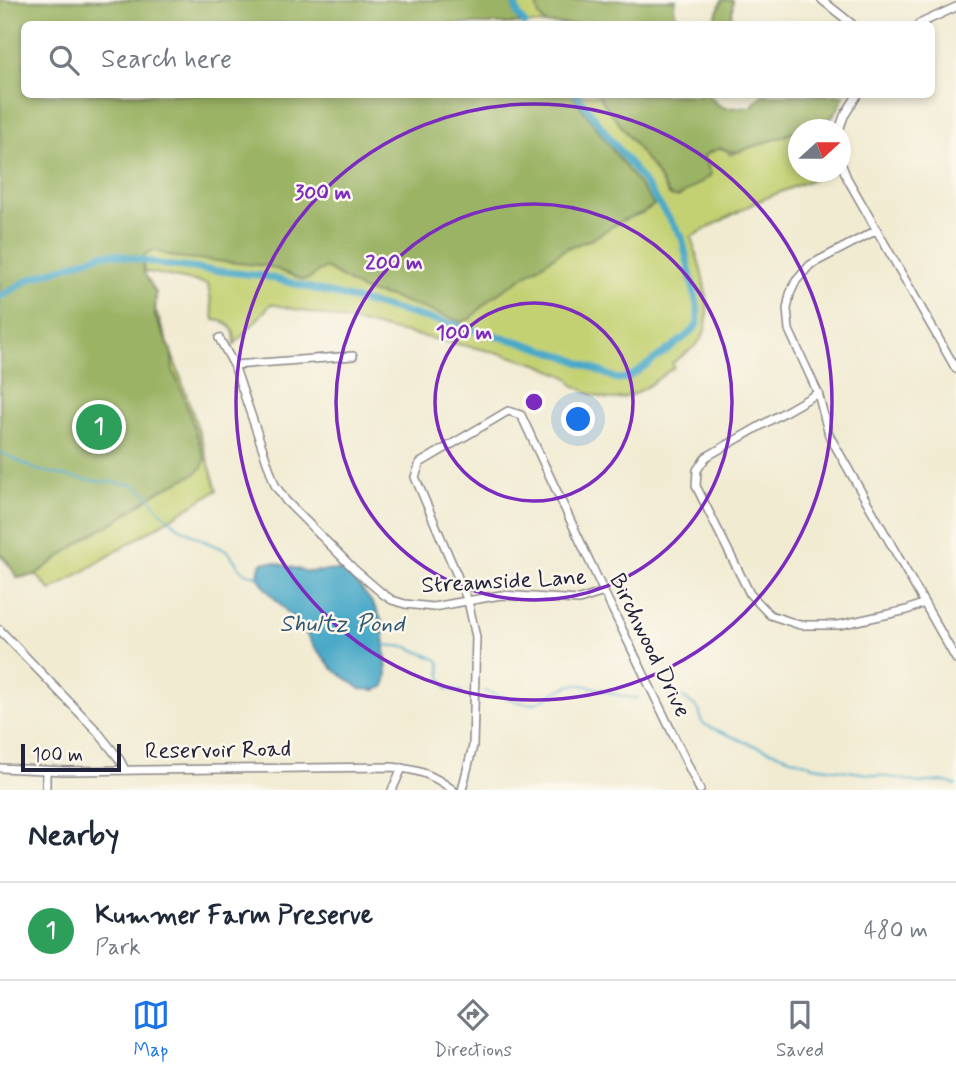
<!DOCTYPE html>
<html lang="en">
<head>
<meta charset="utf-8">
<style>
	:root { --surface:#fff; --page:#f2f2f3; --text:#1f2937; --muted:#747a83; --line:#e0e1e3; --accent:#1a73e8 }
	body { margin:0; font-family:Mynerve,sans-serif; background:var(--page); color:var(--text) }
	.compass { position:absolute; left:788px; top:119px; width:63px; height:63px; border-radius:50%; background:var(--surface); box-shadow:0 4px 10px #0003; rotate:69deg }
	.scale { position:absolute; left:21px; bottom:18px; width:100px; box-sizing:border-box; padding-left:7px; border:4px solid #22223b; border-top:0; font-size:19px; line-height:24px; white-space:nowrap; color:#22223b; -webkit-text-stroke:5px #fbf7ec; paint-order:stroke }
	.you { position:absolute; left:579px; top:420px; width:24px; height:24px; margin:-18px; border:5px solid #fff; border-radius:50%; background:#1a73e8; box-shadow:0 0 0 10px #1a73e833 }
	.badge { display:grid; place-items:center; width:46px; height:46px; border-radius:50%; background:var(--accent); color:#fff; font-size:23px; font-weight:700 }
	.pin { position:absolute; translate:-50% -50%; border:4px solid #fff; box-shadow:0 2px 7px #0006 }
	.list { margin:0; padding:0; list-style:none }
	h2 { display:flex; justify-content:space-between; align-items:center; height:91px; margin:0; padding:0 28px; font-size:30px }
	h2 small { font-size:23px; font-weight:400; color:var(--muted) }
	.list li { display:grid; grid-template-columns:46px 1fr auto; gap:21px; align-items:center; box-sizing:border-box; height:98px; padding:0 28px; border-top:2px solid var(--line) }
	.list b { display:block; font-size:26px; white-space:nowrap }
	.list p { margin:0; font-size:23px; white-space:nowrap; color:var(--muted) }
	.list em { font-size:23px; font-style:normal; color:var(--muted) }
	.icon { flex:none; width:38px; height:38px; fill:none; stroke:currentColor; stroke-width:2; stroke-linecap:round; stroke-linejoin:round }
	.map { position:relative; flex:none; width:956px; height:790px; overflow:hidden }
	.search { position:absolute; background:var(--surface); box-shadow:0 4px 10px #0003; left:21px; right:21px; top:21px; height:77px; display:flex; align-items:center; gap:18px; box-sizing:border-box; padding:0 24px; border-radius:10px; color:var(--muted); font-size:26px }
	.sheet { height:189px; background:var(--surface) }
	nav { display:flex; justify-content:space-around; align-items:center; box-sizing:border-box; height:98px; border-top:2px solid var(--line); background:var(--surface); font-size:19px; color:var(--muted) }
	nav a { display:grid; justify-items:center; gap:4px }
	nav .on { color:var(--accent) }
	.map>svg:first-child { display:block }
	.green { fill:#c4d173; stroke:#737a57; stroke-width:2 }
	.forest { fill:#9bb365; stroke:#5e6a50; stroke-width:2 }
	.water { fill:#48a9c8; stroke:#356682; stroke-width:2 }
	.lines { fill:none; stroke-linecap:round; stroke-linejoin:round }
	.stream { stroke:#48a9c8; stroke-width:2 }
	.canal { stroke:#48a9c8; stroke-width:7 }
	.minor-casing { stroke:#8a8686; stroke-width:10 }
	.minor { stroke:#fff; stroke-width:7 }
	.ring { fill:none; stroke:#7b2cbf; stroke-width:3.5 }
	.labels { text-anchor:middle; stroke-width:5; stroke-linejoin:round; paint-order:stroke }
	.street-label { font-size:23px; fill:#22223b; stroke:#fbf7ec }
	.water-label { font-size:24px; font-style:italic; fill:#315873; stroke:#fbf7ec }
	.centre { fill:#7b2cbf; stroke:#fbf7ec; stroke-width:3.5 }
	.ring-label { font-size:21px; text-anchor:middle; font-weight:bold; fill:#7b2cbf; stroke:#fbf7ec; stroke-width:5; stroke-linejoin:round; paint-order:stroke }
</style>
</head>
<body>
<div class="map">
<svg width="956" height="790" viewBox="0 0 956 790">
	<rect width="100%" height="100%" fill="#fbf7ec"/>
	<filter id="ink" filterUnits="userSpaceOnUse"><feTurbulence type="fractalNoise" baseFrequency=".0143" numOctaves="2"/><feDisplacementMap in="SourceGraphic" scale="14" xChannelSelector="R" yChannelSelector="G"/><feConvolveMatrix kernelMatrix="1 2 1 2 8 2 1 2 1" color-interpolation-filters="sRGB"/></filter>
	<filter id="wash" filterUnits="userSpaceOnUse"><feTurbulence type="fractalNoise" baseFrequency=".00686" numOctaves="4" result="noise"/><feDisplacementMap in="SourceGraphic" scale="28" xChannelSelector="R" yChannelSelector="G"/><feGaussianBlur stdDeviation="1.57" result="paint"/><feColorMatrix in="noise" values="0 0 0 0 0 0 0 0 0 0 0 0 0 0 0 0 0 1.4 0 .05"/><feComposite in="paint" operator="in"/></filter>
	<g filter="url(#wash)">
		<rect width="100%" height="100%" fill="#f1ebd2"/>
		<!-- green -->
		<path class="green" d="M 0,0 L 640,0 L 655,24 L 24,24 L 24,94 L 695,95 L 730,155 L 833,114 L 825,129 L 799,130 L 799,172 L 830,172 L 756,202 L 691,237 C 700,263 716,315 701,339 C 694,349 682,356 672,363 L 674,367 C 654,381 631,404 604,398 C 593,396 583,390 573,385 L 569,378 L 540,365 L 499,353 L 271,304 L 234,345 C 237,330 229,321 214,320 L 208,284 L 139,270 C 169,342 195,415 217,490 L 51,591 L 21,558 L 11,567 L 0,555 Z"/>
		<!-- forest -->
		<g class="forest">
			<path d="M 0,0 L 511,0 L 515,14 L 520,24 L 24,24 L 24,94 L 572,95 L 654,205 L 642,213 L 623,220 L 592,239 L 567,248 L 490,299 L 470,319 L 461,322 L 391,297 L 364,291 L 326,268 L 318,271 L 311,278 L 303,280 L 268,266 L 175,257 L 153,250 L 145,254 L 143,259 L 144,273 L 156,293 L 155,317 L 171,350 L 173,371 L 179,384 L 205,459 L 202,468 L 195,474 L 159,491 L 118,520 L 86,538 L 35,575 L 17,578 L 8,562 L 0,554 Z"/>
			<path d="M 535,0 L 676,0 C 671,7 677,17 680,24 L 546,24 L 539,16 Z"/>
			<path d="M 722,0 L 733,0 L 731,24 L 715,24 L 716,15 Z"/>
			<path d="M 598,95 L 709,95 L 717,104 L 725,108 L 751,107 L 762,95 L 844,95 L 838,109 L 822,129 L 798,130 L 782,137 L 737,152 L 729,151 L 720,148 L 708,153 L 704,156 L 705,161 L 711,173 L 709,177 L 678,197 L 673,197 L 669,195 L 656,173 Z"/>
		</g>
		<!-- water -->
		<path class="water" d="M 265,562 L 273,562 L 307,572 L 343,570 C 359,586 375,602 383,624 L 387,673 L 385,686 L 376,690 L 361,689 L 333,669 L 313,645 L 303,629 L 266,589 L 258,576 L 260,565 Z"/>
		<g class="lines">
			<!-- stream -->
			<g class="stream">
				<path d="M 0,452 L 37,470 L 81,479 L 135,485 L 148,495 L 160,511 L 177,526 L 204,541 L 228,551 L 239,567 L 245,573 L 260,577"/>
				<path d="M 383,645 L 408,647 L 438,660 L 440,664 L 441,677 L 447,689 L 462,692"/>
				<path d="M 662,690 C 673,692 695,701 700,713 C 701,717 701,721 703,724 L 745,742 L 814,766 L 902,779 L 918,783 L 942,781 L 956,785"/>
				<path d="M 485,691 C 499,694 525,708 538,702 C 550,697 559,687 573,685 C 595,683 615,699 638,698"/>
			</g>
			<!-- canal -->
			<g class="canal">
				<path d="M 514,0 L 518,15 L 525,24"/>
				<path d="M 0,297 L 30,279 L 103,254 L 114,254 L 165,265 L 264,276 L 524,343 L 567,357 L 617,379 L 627,378 L 634,374 L 684,338 L 695,328 L 698,323 L 698,310 L 682,237 L 643,181 L 576,94"/>
			</g>
		</g>
	</g>
	<g filter="url(#ink)">
		<g class="lines">
			<defs>
				<g id="minor">
					<path d="M 822,0 L 852,24"/>
					<path d="M 919,24 L 956,7"/>
					<path d="M 839,130 L 844,116 L 858,94"/>
					<path d="M 841,163 L 847,178 L 956,369"/>
					<path d="M 877,230 L 810,265 L 796,281 L 790,294 L 787,309 L 789,330 L 818,393 L 829,435 L 956,659"/>
					<path d="M 219,338 L 234,365 L 275,485 L 286,501 L 355,570 L 383,594 L 392,600 L 405,604 L 433,607 L 501,595 L 579,600 L 604,592"/>
					<path d="M 234,365 L 353,356"/>
					<path d="M 818,393 L 706,457 L 697,470 L 696,486 L 750,594 L 770,615 L 800,625 L 839,625 L 907,610 L 924,603"/>
					<path d="M 0,630 L 97,731 L 120,760 L 125,770"/>
					<path d="M 0,768 L 65,771 L 390,767 C 417,769 432,774 453,790"/>
					<path d="M 46,790 L 46,771"/>
					<path d="M 392,790 L 402,768"/>
					<path d="M 462,790 L 473,746 L 476,637 L 468,601 L 415,477 L 420,463 L 508,411 L 521,415 L 604,592 L 700,790"/>
				</g>
			</defs>
			<!-- minor casing -->
			<use href="#minor" class="minor-casing"/>
			<!-- minor -->
			<use href="#minor" class="minor"/>
		</g>
	</g>
	<!-- distance rings -->
	<g class="ring">
		<circle cx="534" cy="402" r="99"/>
		<circle cx="534" cy="402" r="198"/>
		<circle cx="534" cy="402" r="298"/>
	</g>
	<g class="labels">
		<!-- street labels -->
		<g class="street-label">
			<text transform="translate(504 580) rotate(-3)" y="8">Streamside Lane</text>
			<text transform="translate(651 645) rotate(64)" y="8">Birchwood Drive</text>
			<text transform="translate(218 749) rotate(-1)" y="8">Reservoir Road</text>
		</g>
		<!-- water labels -->
		<g class="water-label">
			<text x="342" y="631">Shultz Pond</text>
		</g>
	</g>
	<circle cx="534" cy="402" r="10" class="centre"/>
	<g class="ring-label">
		<text x="323" y="199">300 m</text>
		<text x="394" y="269">200 m</text>
		<text x="464" y="339">100 m</text>
	</g>
</svg>
<svg class="compass" viewBox="-18 -18 36 36"><path d="M0-13l5 13h-10z" fill="#e53935"/><path d="M0 13l5-13h-10z" fill="#747a83"/></svg>
<div class="scale">100 m</div>
<div class="you"></div>
<div class="pin badge" style="left:99px;top:427px;background:#2e9e5b">1</div>
<div class="search"><svg class="icon" aria-label="search" viewBox="0 0 24 24"><circle cx="10" cy="10" r="6"/><path d="M15 15l6 6"/></svg>Search here</div>
</div>
<section class="sheet">
<h2>Nearby<small></small></h2>
<ul class="list">
<li><span class="badge" style="background:#2e9e5b">1</span><div><b>Kummer Farm Preserve</b><p>Park</p></div><em>480 m</em></li>
</ul>
</section>
<nav>
<a class="on"><svg class="icon" aria-label="map" viewBox="0 0 24 24"><path d="M3 6l6-2 6 2 6-2v14l-6 2-6-2-6 2zM9 4v14M15 6v14"/></svg>Map</a>
<a><svg class="icon" aria-label="directions" viewBox="0 0 24 24"><path d="M12 3l9 9-9 9-9-9zM9 14v-3h6M13 9l2 2-2 2"/></svg>Directions</a>
<a><svg class="icon" aria-label="saved" viewBox="0 0 24 24"><path d="M7 4h10v16l-5-4-5 4z"/></svg>Saved</a>
</nav>
</body>
</html>
